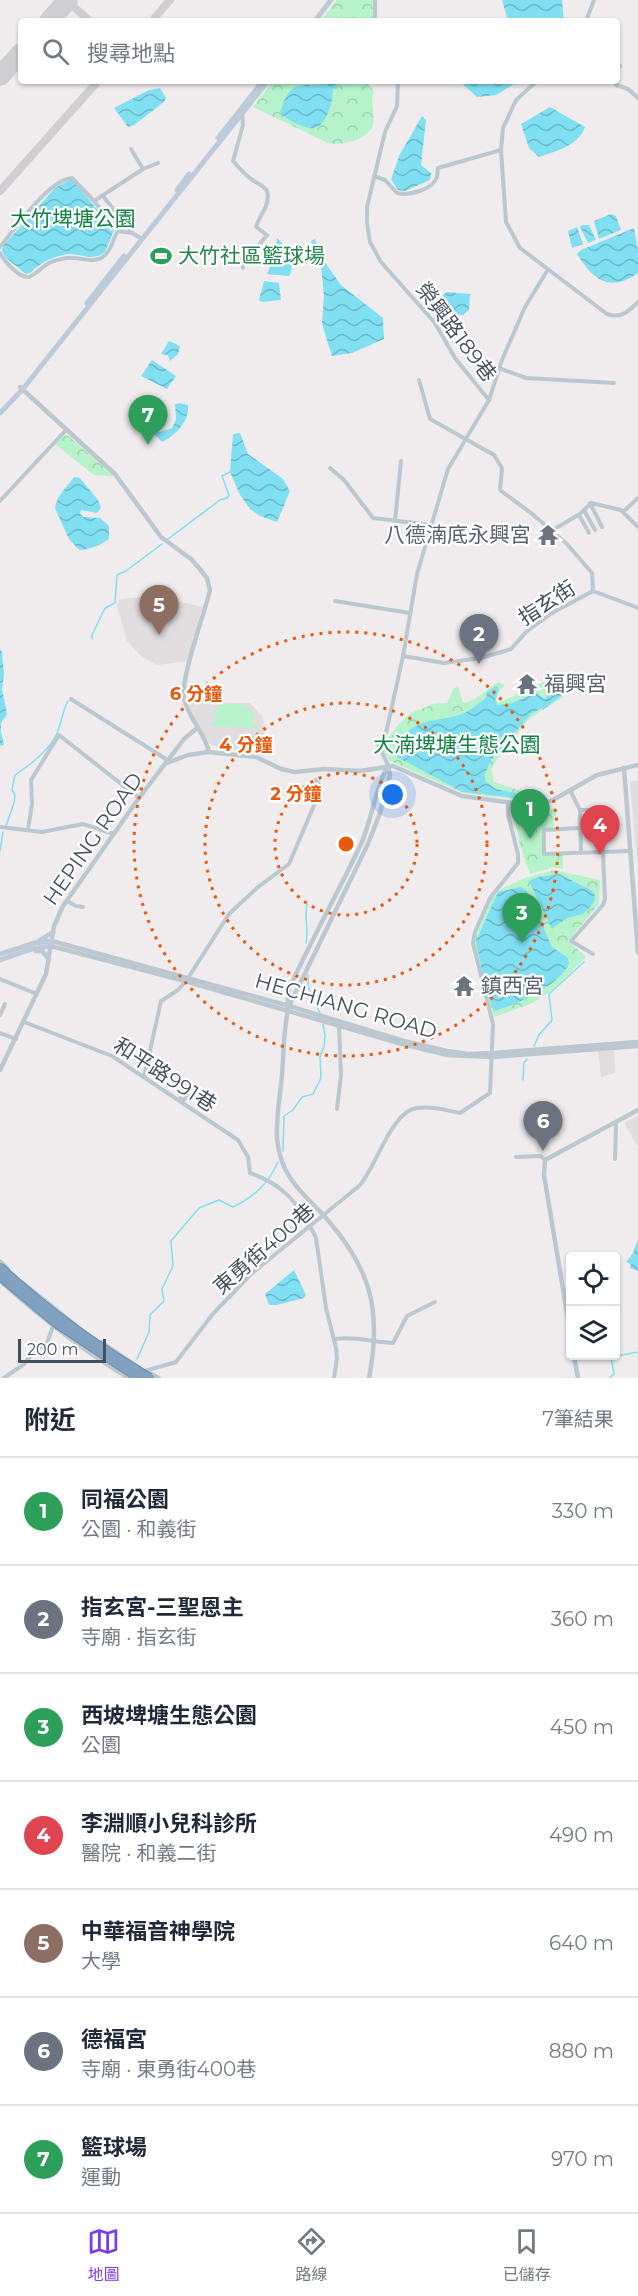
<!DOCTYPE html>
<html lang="zh-TW">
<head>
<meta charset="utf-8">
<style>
	:root { --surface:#fff; --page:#f6f6f7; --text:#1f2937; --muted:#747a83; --line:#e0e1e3; --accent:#7c3aed }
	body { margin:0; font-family:Montserrat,"Noto Sans TC",sans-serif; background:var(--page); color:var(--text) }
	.controls { position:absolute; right:18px; bottom:18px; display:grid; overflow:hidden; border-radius:6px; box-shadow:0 2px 4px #0004 }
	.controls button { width:54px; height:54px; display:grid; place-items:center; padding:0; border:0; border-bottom:2px solid var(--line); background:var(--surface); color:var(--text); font:30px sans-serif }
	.scale { position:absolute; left:18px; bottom:15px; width:88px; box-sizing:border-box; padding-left:6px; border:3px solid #44515b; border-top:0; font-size:16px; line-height:21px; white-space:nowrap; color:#44515b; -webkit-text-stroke:4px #fff; paint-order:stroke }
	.you { position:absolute; left:393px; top:795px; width:21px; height:21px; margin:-15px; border:4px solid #fff; border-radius:50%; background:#1a73e8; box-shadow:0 0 0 9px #1a73e833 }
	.badge { display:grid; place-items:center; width:39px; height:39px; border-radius:50%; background:var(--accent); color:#fff; font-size:20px; font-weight:700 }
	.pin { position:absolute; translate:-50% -50px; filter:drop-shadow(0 2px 3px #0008) }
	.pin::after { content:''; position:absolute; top:32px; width:21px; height:18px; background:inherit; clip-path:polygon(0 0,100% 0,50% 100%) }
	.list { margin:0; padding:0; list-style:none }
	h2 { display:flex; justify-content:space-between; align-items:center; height:78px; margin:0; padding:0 24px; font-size:26px }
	h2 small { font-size:20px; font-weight:400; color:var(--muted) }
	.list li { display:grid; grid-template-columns:39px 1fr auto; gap:18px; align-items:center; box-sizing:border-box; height:108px; padding:0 24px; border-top:2px solid var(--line) }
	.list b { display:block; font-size:22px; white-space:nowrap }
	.list p { margin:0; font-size:20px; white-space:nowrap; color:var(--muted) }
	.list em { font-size:20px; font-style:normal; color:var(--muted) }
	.icon { flex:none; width:33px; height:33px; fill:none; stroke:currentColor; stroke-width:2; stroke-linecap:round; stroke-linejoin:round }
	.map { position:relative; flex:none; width:638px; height:1378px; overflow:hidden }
	.search { position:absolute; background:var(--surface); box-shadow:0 2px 4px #0004; left:18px; right:18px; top:18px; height:66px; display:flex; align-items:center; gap:15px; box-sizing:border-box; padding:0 21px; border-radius:6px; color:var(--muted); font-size:22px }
	.sheet { height:834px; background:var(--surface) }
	nav { display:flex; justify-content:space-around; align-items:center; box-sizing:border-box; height:84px; border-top:2px solid var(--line); background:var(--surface); font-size:16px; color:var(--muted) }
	nav a { display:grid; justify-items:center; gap:3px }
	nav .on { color:var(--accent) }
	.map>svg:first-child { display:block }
	.education { fill:#e1dddf }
	.park { fill:url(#park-crowns) }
	.pitch { fill:#b6f2ca }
	.water { fill:url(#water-waves) }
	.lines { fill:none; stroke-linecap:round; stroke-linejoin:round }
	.stream { stroke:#80e0f2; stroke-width:1.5 }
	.taxiway { stroke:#cfcfd2; stroke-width:8 }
	.runway { stroke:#cfcfd2; stroke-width:20 }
	.minor { stroke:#bcc8d0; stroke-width:4 }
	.tertiary { stroke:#bcc8d0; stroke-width:4.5 }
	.secondary { stroke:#bdcbd8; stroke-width:5 }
	.motorway-bridge-casing { stroke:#6b8dac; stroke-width:10; stroke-linecap:butt }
	.motorway-bridge { stroke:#80a2c0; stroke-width:8 }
	.ring { fill:none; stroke:#e8590c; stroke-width:3; stroke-dasharray:3 6 }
	.labels { text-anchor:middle; stroke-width:4.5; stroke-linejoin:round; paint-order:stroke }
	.park-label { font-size:21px; fill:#108243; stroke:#fff }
	.leisure-label { font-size:21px; fill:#27864d; stroke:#fff; text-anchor:start }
	.street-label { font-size:21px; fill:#44515b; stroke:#fff }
	.worship-label { font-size:21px; fill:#5b616d; stroke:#fff; text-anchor:start }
	.centre { fill:#e8590c; stroke:#fff; stroke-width:3 }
	.ring-label { font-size:18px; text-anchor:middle; font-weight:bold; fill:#e8590c; stroke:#fff; stroke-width:4.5; stroke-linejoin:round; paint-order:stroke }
</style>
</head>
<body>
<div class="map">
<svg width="638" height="1378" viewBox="0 0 638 1378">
	<defs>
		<pattern id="park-crowns" width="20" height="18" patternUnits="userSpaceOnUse" patternTransform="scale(1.5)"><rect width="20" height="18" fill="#b6f2ca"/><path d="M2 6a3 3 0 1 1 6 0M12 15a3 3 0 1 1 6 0" fill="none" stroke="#9ed1b0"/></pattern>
		<pattern id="water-waves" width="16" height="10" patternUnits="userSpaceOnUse" patternTransform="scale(1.5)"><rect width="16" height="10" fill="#80e0f2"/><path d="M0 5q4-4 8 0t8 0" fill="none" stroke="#6ab8c7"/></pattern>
	</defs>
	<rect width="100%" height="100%" fill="#f0eced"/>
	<!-- education -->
	<g class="education">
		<path d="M 157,596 L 202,607 L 188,661 L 157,665 L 141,656 L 127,641 L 117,606 L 120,599 Z"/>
		<path d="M 193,703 L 250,703 L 263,717 L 266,753 L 264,757 L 248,751 L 220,749 L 210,744 L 199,728 L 189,706 Z"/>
		<path d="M 638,780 L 638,862 L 637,862 L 630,782 Z"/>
		<path d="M 614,1050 L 615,1073 L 601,1077 L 598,1051 Z"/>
		<path d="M 638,1115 L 638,1147 L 624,1123 Z"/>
	</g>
	<!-- park -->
	<g class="park">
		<path d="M 337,0 L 375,0 L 376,21 L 321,21 Z"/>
		<path d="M 273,81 L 365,81 L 374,91 C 369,105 376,112 373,124 C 370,140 341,146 328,143 L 253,107 Z"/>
		<path d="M 65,433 L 114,476 L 94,475 L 55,444 Z"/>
		<path d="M 551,679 L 558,682 L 563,697 L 529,719 L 506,746 L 491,769 L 494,782 L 537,796 L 538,802 L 463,793 L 390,761 L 382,748 L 383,744 C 392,734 399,722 410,714 C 417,709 426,709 431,704 L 447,703 L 454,688 L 458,687 L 463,703 C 478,701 486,689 498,682 L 505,685 L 500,690 L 496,699 L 498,703 Z"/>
		<path d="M 554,808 L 557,814 L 554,817 L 554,828 L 543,829 L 542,854 L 563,855 L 563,869 L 552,867 L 530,874 L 520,845 L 514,817 L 530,820 L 544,815 Z"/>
		<path d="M 554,870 L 600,880 L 599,904 L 568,941 L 586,957 C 569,973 551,995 530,1004 C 519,1008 506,1013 494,1017 L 474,945 L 475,937 L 491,900 L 499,890 L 525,878 Z"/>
	</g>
	<!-- pitch -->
	<path class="pitch" d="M 220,704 C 234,704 248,701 254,715 L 251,724 L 259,724 L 259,728 L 211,726 L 211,722 L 217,722 L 214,712 Z"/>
	<!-- water -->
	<g class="water">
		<path d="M 502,0 L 562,0 L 564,21 L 508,21 Z"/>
		<path d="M 319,81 L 327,85 L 333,81 L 340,81 L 340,84 L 337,84 L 337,89 L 333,89 C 333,99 328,124 315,128 C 306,130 287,120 280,113 C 283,104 287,88 299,86 C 306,84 312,86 319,84 Z"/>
		<path d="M 459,81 L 519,81 L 496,95 L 477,97 Z"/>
		<path d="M 160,88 L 166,98 L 164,102 L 134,125 L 128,127 L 114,108 L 149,90 Z"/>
		<path d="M 550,107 L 585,127 C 578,146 556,151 539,157 L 529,148 L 521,124 Z"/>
		<path d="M 422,116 L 426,120 L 421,165 L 431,173 L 430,180 L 405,191 L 398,190 L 391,179 L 400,154 Z"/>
		<path d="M 72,179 L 114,230 L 105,252 C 92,262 83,254 69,254 C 59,255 45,260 37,267 C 32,270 33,273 26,274 L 6,258 L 2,251 L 3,246 L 56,187 Z"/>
		<path d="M 611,214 L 616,216 L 621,230 L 599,239 L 594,221 Z"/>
		<path d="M 582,225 L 589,225 L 596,240 L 588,243 L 580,227 Z"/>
		<path d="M 577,227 L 583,244 L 572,248 L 568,231 Z"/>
		<path d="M 634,228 L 638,250 L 638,273 C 610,293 593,280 577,254 L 581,250 Z"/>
		<path d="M 277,238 C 287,247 297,262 289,276 L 267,274 L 274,257 Z"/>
		<path d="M 315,239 L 326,264 L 341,285 L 383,318 L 384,339 L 352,353 L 332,356 L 322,324 L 324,296 L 321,265 L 311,241 Z"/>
		<path d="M 264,281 L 279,283 L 281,300 L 262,302 L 259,300 Z"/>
		<path d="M 447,292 L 470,294 L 469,310 L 463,315 L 441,314 L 437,299 Z"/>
		<path d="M 169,341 L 180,346 L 178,354 L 170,361 L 168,355 L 161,354 Z"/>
		<path d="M 152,360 L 176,376 L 167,389 L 141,376 Z"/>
		<path d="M 179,403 L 188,405 C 190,421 175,436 162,442 L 154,434 L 156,431 L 161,432 L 172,428 L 176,419 L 175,404 Z"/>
		<path d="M 240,433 L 248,454 L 283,479 L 290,491 L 277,522 L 260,516 L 250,509 L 240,495 L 230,472 L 233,434 Z"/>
		<path d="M 74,477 L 80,478 L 98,500 L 101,508 L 97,513 L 81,510 L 80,513 L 83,517 L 100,518 L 109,526 L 109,539 C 101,545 89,550 79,550 L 69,539 L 55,508 C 57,495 67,487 74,477 Z"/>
		<path d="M 0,649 L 2,652 L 4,675 L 2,689 L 7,714 L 1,723 L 1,732 L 4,745 L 0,746 Z"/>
		<path d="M 557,684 L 561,696 L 549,705 L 532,713 L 491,760 L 485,774 L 485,781 L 496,789 L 531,796 L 534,794 L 537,796 L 536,800 L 463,792 L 397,757 L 397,750 L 406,746 L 404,737 C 415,718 444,721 462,714 C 470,711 479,703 486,698 L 487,692 L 496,686 L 499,689 L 495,700 L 497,705 L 512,703 L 536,693 L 545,699 Z"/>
		<path d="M 559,874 L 589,889 L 594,893 L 595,899 L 592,905 L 583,914 L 567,918 L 552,929 L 529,881 L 538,877 Z"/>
		<path d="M 521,887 L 526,890 L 552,947 L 568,958 L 569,964 C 557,987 518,1004 494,1011 L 485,987 L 476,941 L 498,892 Z"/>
		<path d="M 638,1239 L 638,1271 L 630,1268 L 631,1264 L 626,1262 L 633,1253 Z"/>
		<path d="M 294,1270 L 306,1295 L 304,1298 L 277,1305 L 269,1305 L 265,1294 Z"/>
	</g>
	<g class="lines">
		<!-- stream -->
		<g class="stream">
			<path d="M 168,539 L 220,500 L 227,498 L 229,495 L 222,476 L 230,472"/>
			<path d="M 92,639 L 92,635 L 105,608 L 115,603 L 117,575 L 126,571 L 162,544"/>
			<path d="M 6,826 L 14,803 L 15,795 L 12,790 L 15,775 C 30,765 50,750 57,733 C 62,722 62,712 68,701"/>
			<path d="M 0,851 L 3,832"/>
			<path d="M 306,943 C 309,930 304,917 307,904"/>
			<path d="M 308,975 L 308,987 L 320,1013"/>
			<path d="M 534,1046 L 539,1035 L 552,1020 L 549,994 L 584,962"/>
			<path d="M 523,1080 L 524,1063 L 527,1059"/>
			<path d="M 283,1151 L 284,1116 L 293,1110 L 302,1097 L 313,1094 L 321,1078 L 320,1056 L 324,1047 L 325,1035 L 323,1024"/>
			<path d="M 137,1359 L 149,1332 L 150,1315 L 164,1301 L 162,1289 L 173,1266 L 171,1241 L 199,1208 L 219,1200 L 233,1207 C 254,1197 268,1184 278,1162"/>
			<path d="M 609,1378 L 614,1374 L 611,1357 L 638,1352"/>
		</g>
		<!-- taxiway -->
		<g class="taxiway">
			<path d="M 67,1 L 90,21"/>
			<path d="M 152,21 L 170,0"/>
			<path d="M 0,191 L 98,81"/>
		</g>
		<!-- runway -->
		<g class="runway">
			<path d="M 49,21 L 68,0"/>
			<path d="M 0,76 L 21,53"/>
		</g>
		<!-- minor -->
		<g class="minor">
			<path d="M 375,0 L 375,21"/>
			<path d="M 586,21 L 594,0"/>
			<path d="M 617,67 L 620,66"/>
			<path d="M 398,81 L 397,106 L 385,132 L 367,207 L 367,223 L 370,242 L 381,262 L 435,323 L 455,358 L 488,399"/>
			<path d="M 537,81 L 516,100 L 503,128 L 501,150 L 506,222 L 520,248 L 607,314 C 621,319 628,312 638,302"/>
			<path d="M 616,85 L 628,89 L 638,98"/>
			<path d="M 242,114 L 243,125 L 233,161 C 239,168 246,176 254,181 C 266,188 271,189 266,206 C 263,213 258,220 256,227 L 267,235 L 253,252 L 247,251 L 242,260 L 243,268"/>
			<path d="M 131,149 L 143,169"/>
			<path d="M 374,176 L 385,180 L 397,193 C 408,196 433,190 437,177 C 438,174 437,171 438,168 L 501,150"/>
			<path d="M 102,195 L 132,232"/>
			<path d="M 94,201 L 143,169 L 158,163"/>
			<path d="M 0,247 C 15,229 48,180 72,178 L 94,201 L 118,231 L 132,233 L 139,237"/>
			<path d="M 0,253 C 4,261 18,277 28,277 C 33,277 44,265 51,262 C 57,260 67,257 73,258 C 82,258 92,263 101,258 C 111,253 112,240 118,231"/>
			<path d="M 499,368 L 526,378 L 614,383"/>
			<path d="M 419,380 L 430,419 L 494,455 L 502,468 L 500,490 L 531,513 L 567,544 L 592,573 L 593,591"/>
			<path d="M 330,468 L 344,480 L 373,518 L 431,525"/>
			<path d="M 0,501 L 66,430"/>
			<path d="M 590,503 L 602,527"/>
			<path d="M 584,510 L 595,530"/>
			<path d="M 623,512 L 638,498"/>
			<path d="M 579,515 L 589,533"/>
			<path d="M 395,521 L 401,461"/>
			<path d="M 551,531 L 580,514 L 591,503 L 621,510 L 638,527"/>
			<path d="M 335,601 L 410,613"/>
			<path d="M 403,656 L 444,663 L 481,658 L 511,649 L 526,632 L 552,613 L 593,591 L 638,608"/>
			<path d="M 71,699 L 169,761"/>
			<path d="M 388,765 L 378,744 L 383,740 L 386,733 L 403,656 L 417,574 L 448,469 L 489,400 L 502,360 L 525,307 L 547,271"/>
			<path d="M 570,790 L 580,810 L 581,852"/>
			<path d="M 580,810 L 601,810 L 605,899 L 603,905 L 571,941 L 593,954"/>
			<path d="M 0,827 L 42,832 L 83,824 L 114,834"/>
			<path d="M 580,828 L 544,830 L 544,854 L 631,851"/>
			<path d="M 28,830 L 32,804 L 31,780 L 59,735 L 139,798"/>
			<path d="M 67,901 L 76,906 L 83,907"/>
			<path d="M 0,979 L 37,994"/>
			<path d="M 0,1015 L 5,1004"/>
			<path d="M 24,1022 L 112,1056 L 238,1140 L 248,1157 L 250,1173 C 275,1182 291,1194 304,1217 C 308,1225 313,1230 316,1238 L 326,1308 L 336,1348 L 337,1358 L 334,1378"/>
			<path d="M 0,1033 L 16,1039"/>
			<path d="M 144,1077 L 161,1001 L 178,990 L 186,981 L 229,914 L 258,887 L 289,864 L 321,789 L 316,780"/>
			<path d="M 180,1098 L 183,1101 L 190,1092"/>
			<path d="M 337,1109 L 341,1075 L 339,1026"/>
			<path d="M 516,1157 L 541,1156 L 545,1160"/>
			<path d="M 615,1159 L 616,1123"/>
			<path d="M 0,1261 L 8,1269"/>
			<path d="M 0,1281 C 40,1317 82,1350 128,1378"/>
			<path d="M 22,1282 L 77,1326"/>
			<path d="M 335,1339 C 352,1336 374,1342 393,1343 L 407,1316 L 435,1302"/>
			<path d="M 101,1342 L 140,1368"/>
			<path d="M 146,1371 L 159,1378"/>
			<path d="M 141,1372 L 176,1362 L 212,1315 L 251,1274 L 359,1186 C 376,1168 391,1111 417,1108 C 431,1106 446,1110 460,1113 L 490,1093 L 493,1024 L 473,943 L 475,932 L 490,898 L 518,863 L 518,854 L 508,815 L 508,802"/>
			<path d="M 4,1378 L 24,1364 L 37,1348 L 46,1346 L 53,1326"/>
		</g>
		<!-- tertiary -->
		<g class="tertiary">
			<path d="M 20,387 L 115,474 L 161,537 L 191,559 L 199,568 L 207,578 L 210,590 C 205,612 180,680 184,698 C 188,718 205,733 209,752"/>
			<path d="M 167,763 L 188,755 L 209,752 L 256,757 L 281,769 L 295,772 L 324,769 L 360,771 L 393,766 L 462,796 L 536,806 L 553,800 L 597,775 L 638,765"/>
			<path d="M 624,768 L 638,952"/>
			<path d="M 52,941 L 289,1006 L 404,1041 L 447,1051 L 468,1054 L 493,1053 L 638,1042"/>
			<path d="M 51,946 L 181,980 L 402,1044 L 447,1055 L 493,1057 L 638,1046"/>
			<path d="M 287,1008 L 289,989 C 311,940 338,893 361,844 C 372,819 375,789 388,765"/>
			<path d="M 0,1070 L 46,974 L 54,926 L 63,906 L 139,798 L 184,739 L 197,728"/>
			<path d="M 570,1331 L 544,1175 L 545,1160 L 638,1110"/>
			<path d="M 574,1356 L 578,1378"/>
			<path d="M 369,1378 C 382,1311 371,1269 326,1218 C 312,1202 295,1189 285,1169 C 281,1160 278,1149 277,1138 C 276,1117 280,1096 282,1075 C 284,1052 283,1028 289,1006 L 368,844 L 380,813 L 390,775 L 388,765"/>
		</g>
		<!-- secondary -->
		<g class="secondary">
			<path d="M 315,21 L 331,0"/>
			<path d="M 218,138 L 263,81"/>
			<path d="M 177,190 L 189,174"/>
			<path d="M 87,303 L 124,256"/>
			<path d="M 0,413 L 22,390 L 268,81"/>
			<path d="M 39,941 L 53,932"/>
			<path d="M 36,951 L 42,951 L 49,959"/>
			<path d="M 0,954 L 35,943 L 52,941"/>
			<path d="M 0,960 L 32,949 L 51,946"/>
		</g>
		<defs>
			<g id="motorway-bridge">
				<path d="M 0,1267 C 45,1310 96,1346 150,1378"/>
				<path d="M 0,1276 L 56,1323 L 139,1378"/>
			</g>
		</defs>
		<!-- motorway-bridge casing -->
		<use href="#motorway-bridge" class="motorway-bridge-casing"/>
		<!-- motorway-bridge -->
		<use href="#motorway-bridge" class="motorway-bridge"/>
	</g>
	<!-- distance rings -->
	<g class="ring">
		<circle cx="346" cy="844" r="71"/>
		<circle cx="346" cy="844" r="141"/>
		<circle cx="346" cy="844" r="212"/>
	</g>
	<!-- icons -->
	<defs>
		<symbol id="stadium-bare" viewBox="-9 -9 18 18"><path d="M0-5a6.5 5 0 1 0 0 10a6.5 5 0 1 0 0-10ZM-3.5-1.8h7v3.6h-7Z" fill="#2e9e5b" stroke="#fff" stroke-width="2.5" paint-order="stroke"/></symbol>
		<symbol id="temple-bare" viewBox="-9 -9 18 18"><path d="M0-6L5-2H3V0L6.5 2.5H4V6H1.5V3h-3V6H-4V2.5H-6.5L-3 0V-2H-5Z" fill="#6b7280" stroke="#fff" stroke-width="2.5" paint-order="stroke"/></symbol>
	</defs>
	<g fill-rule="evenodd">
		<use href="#stadium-bare" x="146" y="241" width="30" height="30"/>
		<use href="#temple-bare" x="533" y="520" width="30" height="30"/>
		<use href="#temple-bare" x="512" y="669" width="30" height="30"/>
		<use href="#temple-bare" x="449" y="971" width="30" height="30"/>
	</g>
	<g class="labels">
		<!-- park labels -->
		<g class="park-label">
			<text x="73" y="226">大竹埤塘公園</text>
			<text x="457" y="752">大湳埤塘生態公園</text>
		</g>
		<!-- leisure labels -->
		<g class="leisure-label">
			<text x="178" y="263">大竹社區籃球場</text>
		</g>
		<!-- street labels -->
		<g class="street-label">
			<text transform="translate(456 332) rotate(53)" y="7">榮興路189巷</text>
			<text transform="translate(547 603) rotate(-33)" y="7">指玄街</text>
			<text transform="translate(93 839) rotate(-55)" y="7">HEPING ROAD</text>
			<text transform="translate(346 1006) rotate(16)" y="7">HECHIANG ROAD</text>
			<text transform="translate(165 1075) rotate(33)" y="7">和平路991巷</text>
			<text transform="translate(264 1249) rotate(-41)" y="7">東勇街400巷</text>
		</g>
		<!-- worship labels -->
		<g class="worship-label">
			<text x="531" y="542" text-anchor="end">八德湳底永興宮</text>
			<text x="544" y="691">福興宮</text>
			<text x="481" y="993">鎮西宮</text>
		</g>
	</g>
	<circle cx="346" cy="844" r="9" class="centre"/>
	<g class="ring-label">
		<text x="196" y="700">6 分鐘</text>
		<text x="246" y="751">4 分鐘</text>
		<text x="296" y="800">2 分鐘</text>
	</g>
</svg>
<div class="controls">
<button><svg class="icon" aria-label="locate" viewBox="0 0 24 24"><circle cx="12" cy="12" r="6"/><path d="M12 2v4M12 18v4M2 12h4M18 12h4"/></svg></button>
<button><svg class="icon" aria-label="layers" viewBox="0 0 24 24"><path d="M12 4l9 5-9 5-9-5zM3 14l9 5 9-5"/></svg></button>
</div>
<div class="scale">200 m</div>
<div class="you"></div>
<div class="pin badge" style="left:530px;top:839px;background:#2e9e5b">1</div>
<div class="pin badge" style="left:479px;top:664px;background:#6b7280">2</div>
<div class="pin badge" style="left:522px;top:943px;background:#2e9e5b">3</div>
<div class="pin badge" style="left:600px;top:855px;background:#e0444e">4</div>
<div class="pin badge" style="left:159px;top:635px;background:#8d6e63">5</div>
<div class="pin badge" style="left:543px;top:1151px;background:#6b7280">6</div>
<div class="pin badge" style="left:148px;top:445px;background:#2e9e5b">7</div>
<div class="search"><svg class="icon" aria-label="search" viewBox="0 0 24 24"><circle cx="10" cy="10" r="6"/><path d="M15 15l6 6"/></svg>搜尋地點</div>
</div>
<section class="sheet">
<h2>附近<small>7筆結果</small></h2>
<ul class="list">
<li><span class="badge" style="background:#2e9e5b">1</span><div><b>同福公園</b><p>公園 · 和義街</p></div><em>330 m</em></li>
<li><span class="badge" style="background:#6b7280">2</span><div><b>指玄宮-三聖恩主</b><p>寺廟 · 指玄街</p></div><em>360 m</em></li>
<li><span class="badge" style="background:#2e9e5b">3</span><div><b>西坡埤塘生態公園</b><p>公園</p></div><em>450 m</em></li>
<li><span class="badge" style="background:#e0444e">4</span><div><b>李淵順小兒科診所</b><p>醫院 · 和義二街</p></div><em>490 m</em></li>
<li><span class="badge" style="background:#8d6e63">5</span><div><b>中華福音神學院</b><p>大學</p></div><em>640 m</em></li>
<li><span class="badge" style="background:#6b7280">6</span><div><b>德福宮</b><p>寺廟 · 東勇街400巷</p></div><em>880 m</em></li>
<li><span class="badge" style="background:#2e9e5b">7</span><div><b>籃球場</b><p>運動</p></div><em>970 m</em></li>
</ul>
</section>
<nav>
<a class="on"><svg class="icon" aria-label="map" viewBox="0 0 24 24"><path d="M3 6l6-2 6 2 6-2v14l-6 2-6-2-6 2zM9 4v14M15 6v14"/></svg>地圖</a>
<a><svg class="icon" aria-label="directions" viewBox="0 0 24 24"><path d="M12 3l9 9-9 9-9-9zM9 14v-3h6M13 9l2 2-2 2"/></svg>路線</a>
<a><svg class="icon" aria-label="saved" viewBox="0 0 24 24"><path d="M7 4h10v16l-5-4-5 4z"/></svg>已儲存</a>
</nav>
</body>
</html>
